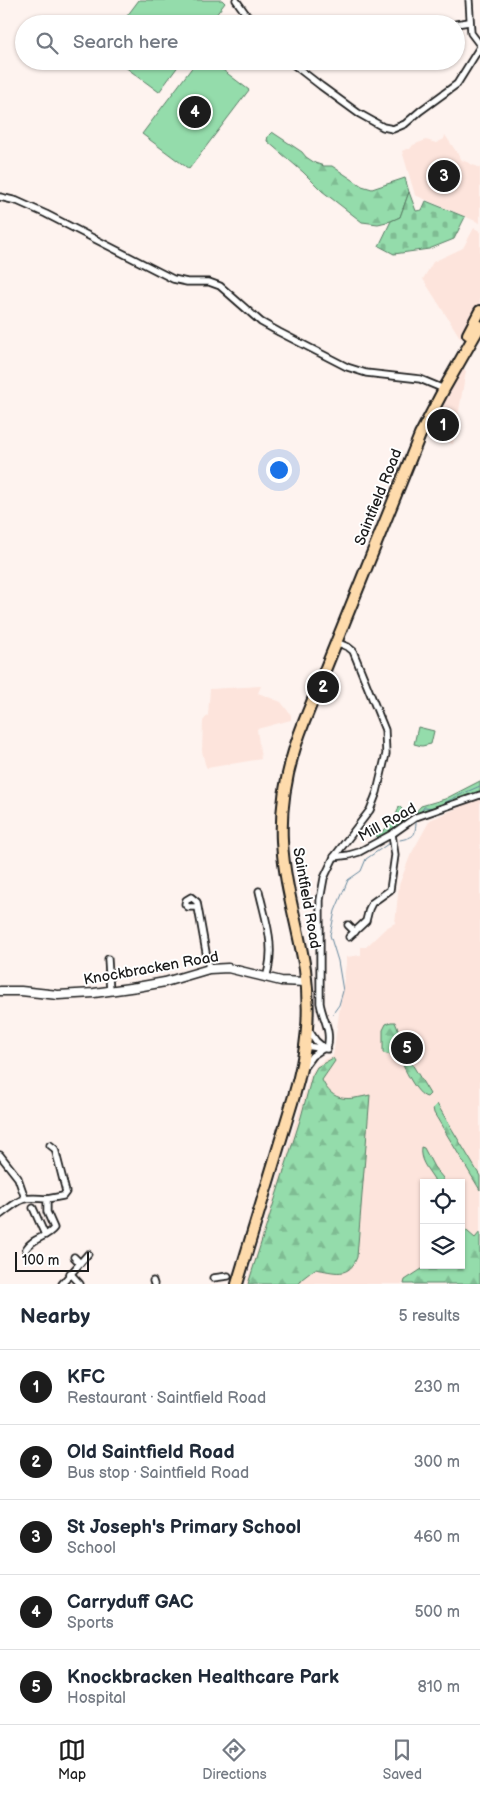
<!DOCTYPE html>
<html lang="en">
<head>
<meta charset="utf-8">
<style>
	:root { --surface:#fff; --page:#f6f6f7; --text:#1f2937; --muted:#747a83; --line:#e0e1e3; --accent:#1c1c1c }
	body { margin:0; font-family:"Balsamiq Sans",sans-serif; background:var(--page); color:var(--text) }
	.controls { position:absolute; right:15px; bottom:15px; display:grid; overflow:hidden; border-radius:0px; box-shadow:0 1px 4px #0004 }
	.controls button { width:45px; height:45px; display:grid; place-items:center; padding:0; border:0; border-bottom:1px solid var(--line); background:var(--surface); color:var(--text); font:25px sans-serif }
	.scale { position:absolute; left:15px; bottom:12px; width:74px; box-sizing:border-box; padding-left:5px; border:2px solid #1c1c1c; border-top:0; font-size:14px; line-height:18px; white-space:nowrap; color:#1c1c1c; -webkit-text-stroke:4px #fff; paint-order:stroke }
	.you { position:absolute; left:278px; top:469px; width:18px; height:18px; margin:-12px; border:4px solid #fff; border-radius:50%; background:#1a73e8; box-shadow:0 0 0 8px #1a73e833 }
	.badge { display:grid; place-items:center; width:32px; height:32px; border-radius:50%; background:var(--accent); color:#fff; font-size:16px; font-weight:700 }
	.pin { position:absolute; translate:-50% -50%; border:2px solid #fff; box-shadow:0 1px 5px #0006 }
	.list { margin:0; padding:0; list-style:none }
	h2 { display:flex; justify-content:space-between; align-items:center; height:65px; margin:0; padding:0 20px; font-size:21px }
	h2 small { font-size:16px; font-weight:400; color:var(--muted) }
	.list li { display:grid; grid-template-columns:32px 1fr auto; gap:15px; align-items:center; box-sizing:border-box; height:75px; padding:0 20px; border-top:1px solid var(--line) }
	.list b { display:block; font-size:19px; white-space:nowrap }
	.list p { margin:0; font-size:16px; white-space:nowrap; color:var(--muted) }
	.list em { font-size:16px; font-style:normal; color:var(--muted) }
	.icon { flex:none; width:28px; height:28px; fill:none; stroke:currentColor; stroke-width:2; stroke-linecap:round; stroke-linejoin:round }
	.map { position:relative; flex:none; width:480px; height:1284px; overflow:hidden }
	.search { position:absolute; background:var(--surface); box-shadow:0 1px 4px #0004; left:15px; right:15px; top:15px; height:55px; display:flex; align-items:center; gap:12px; box-sizing:border-box; padding:0 18px; border-radius:28px; color:var(--muted); font-size:19px }
	.sheet { height:440px; background:var(--surface) }
	nav { display:flex; justify-content:space-around; align-items:center; box-sizing:border-box; height:70px; border-top:1px solid var(--line); background:var(--surface); font-size:14px; color:var(--muted) }
	nav a { display:grid; justify-items:center; gap:2px }
	nav .on { color:var(--accent) }
	.map>svg:first-child { display:block }
	.built { fill:#fde4dc; fill-rule:evenodd }
	.grass { fill:#94dcab; stroke:#587c64 }
	.forest { fill:url(#forest-firs); stroke:#587c64 }
	.cemetery { fill:url(#cemetery-stones); stroke:#587c64 }
	.lines { fill:none; stroke-linecap:round; stroke-linejoin:round }
	.stream { stroke:#63869c; stroke-width:1 }
	.minor-casing { stroke:#1c1c1c; stroke-width:9 }
	.tertiary-casing { stroke:#1c1c1c; stroke-width:11 }
	.trunk-casing { stroke:#1c1c1c; stroke-width:14 }
	.minor { stroke:#fff; stroke-width:5.5 }
	.tertiary { stroke:#fff; stroke-width:8 }
	.trunk { stroke:#fedbac; stroke-width:10 }
	.labels { text-anchor:middle; stroke-width:4; stroke-linejoin:round; paint-order:stroke }
	.street-label { font-size:15px; fill:#1c1c1c; stroke:#fff }
</style>
</head>
<body>
<div class="map">
<svg width="480" height="1284" viewBox="0 0 480 1284">
	<defs>
		<pattern id="forest-firs" width="22" height="20" patternUnits="userSpaceOnUse" patternTransform="scale(1.25)"><rect width="22" height="20" fill="#94dcab"/><path d="M5 1l3.5 6h-7zM16 11l3.5 6h-7z" fill="#7fbc93"/></pattern>
		<pattern id="cemetery-stones" width="16" height="16" patternUnits="userSpaceOnUse" patternTransform="scale(1.25)"><rect width="16" height="16" fill="#94dcab"/><path d="M2 7V4a2 2 0 0 1 4 0v3zM10 15v-3a2 2 0 0 1 4 0v3z" fill="#7fbc93"/></pattern>
	</defs>
	<rect width="100%" height="100%" fill="#fef3ef"/>
	<filter id="ink" filterUnits="userSpaceOnUse"><feTurbulence type="fractalNoise" baseFrequency=".02" numOctaves="2"/><feDisplacementMap in="SourceGraphic" scale="10" xChannelSelector="R" yChannelSelector="G"/><feConvolveMatrix kernelMatrix="1 2 1 2 8 2 1 2 1" color-interpolation-filters="sRGB"/></filter>
	<g filter="url(#ink)">
		<!-- built -->
		<g class="built">
			<path d="M 445,135 L 462,160 L 480,168 L 480,223 L 415,195 L 402,151 L 406,149 L 410,149 L 413,145 L 426,140 L 436,143 L 444,139 Z"/>
			<path d="M 474,228 L 480,231 L 480,304 L 461,339 L 423,279 L 433,262 L 463,248 Z"/>
			<path d="M 462,367 L 466,371 L 453,444 L 428,436 Z"/>
			<path d="M 261,686 L 258,693 L 281,702 L 291,715 L 291,720 L 257,729 L 261,759 L 207,768 L 205,764 L 202,751 L 203,721 L 208,715 L 210,689 Z"/>
			<path d="M 480,798 L 480,1284 L 246,1284 L 310,1075 L 316,1066 L 325,1059 L 333,1056 L 347,957 L 361,955 L 361,947 L 366,947 L 386,928 L 395,923 L 399,885 L 410,856 L 430,820 ZM 424,1183 L 461,1183 L 461,1265 L 424,1265 Z"/>
		</g>
		<!-- grass -->
		<g class="grass">
			<path d="M 139,0 L 222,0 L 225,3 L 209,24 L 121,24 Z"/>
			<path d="M 117,61 L 182,61 L 159,92 Z"/>
			<path d="M 197,61 L 211,61 L 249,90 L 189,169 L 142,134 Z"/>
			<path d="M 418,727 L 434,731 L 431,744 L 422,746 L 414,744 Z"/>
			<path d="M 480,781 L 480,794 L 413,815 L 421,806 L 445,799 Z"/>
		</g>
		<!-- forest -->
		<g class="forest">
			<path d="M 272,132 L 302,152 L 306,157 L 315,163 L 324,166 L 332,166 L 362,186 L 372,189 L 405,178 L 409,192 L 400,217 L 391,221 L 378,224 L 362,222 L 322,191 L 303,172 L 267,141 L 268,136 Z"/>
			<path d="M 399,806 L 402,809 L 406,821 L 392,832 L 378,839 L 376,835 C 388,829 396,819 399,806 Z"/>
			<path d="M 391,1022 L 395,1022 L 412,1064 L 430,1094 L 427,1097 C 416,1095 404,1067 399,1057 L 383,1053 L 383,1030 L 386,1024 Z"/>
			<path d="M 333,1058 L 335,1061 L 322,1080 C 333,1103 348,1100 370,1095 L 357,1257 C 349,1279 335,1272 315,1269 L 302,1279 L 299,1284 L 248,1284 L 301,1117 L 312,1076 L 317,1067 Z"/>
			<path d="M 437,1104 L 480,1176 L 480,1190 L 434,1113 L 433,1108 Z"/>
			<path d="M 421,1147 L 424,1148 L 434,1167 L 443,1178 L 443,1183 L 434,1183 L 434,1179 C 427,1168 419,1160 421,1147 Z"/>
			<path d="M 461,1226 L 475,1238 L 480,1232 L 480,1284 L 404,1284 L 405,1280 L 428,1265 L 461,1265 Z"/>
		</g>
		<!-- cemetery -->
		<path class="cemetery" d="M 409,192 L 416,211 L 422,210 L 426,201 L 465,217 L 454,239 L 429,249 L 394,254 L 379,246 L 391,221 L 400,217 Z"/>
		<g class="lines">
			<!-- stream -->
			<g class="stream">
				<path d="M 438,806 L 462,794 L 480,786"/>
				<path d="M 420,813 L 424,807 L 435,808"/>
				<path d="M 400,840 C 420,836 413,833 417,819"/>
				<path d="M 331,1016 L 339,1005 L 343,991 L 338,961 L 330,935 L 335,911 L 348,880 L 361,871 L 366,859 L 388,844"/>
			</g>
			<defs>
				<g id="minor">
					<path d="M 236,0 L 253,24"/>
					<path d="M 469,0 L 471,33 L 480,45"/>
					<path d="M 456,24 L 469,22"/>
					<path d="M 289,61 L 321,86 L 358,113 L 383,127 L 393,129 L 405,124 L 420,111 L 457,84 L 480,47"/>
					<path d="M 0,197 L 17,201 L 46,214 L 173,279 L 187,282 L 209,282 L 220,286 L 261,322 L 279,332 L 347,367 L 366,373 L 420,379 L 444,389"/>
					<path d="M 334,857 L 349,855 L 359,852 L 392,834 L 416,817 L 480,795"/>
					<path d="M 259,891 C 266,922 276,946 266,978"/>
					<path d="M 197,907 L 188,907 L 185,904 L 186,900 L 191,897 L 197,902 L 209,969"/>
					<path d="M 348,925 L 355,932"/>
					<path d="M 349,937 L 366,921 L 369,909 L 372,903 L 390,890 L 395,855 L 392,834"/>
					<path d="M 108,959 L 110,991"/>
					<path d="M 308,1029 L 316,1041 L 324,1048"/>
					<path d="M 306,1046 L 327,1049 C 332,1030 323,1020 320,1003 L 320,900 L 324,878 L 334,857 L 370,810 L 377,792 L 386,754 L 385,730 L 353,651 L 348,647 L 336,642"/>
					<path d="M 304,1067 L 312,1056 L 324,1048"/>
					<path d="M 0,1155 L 18,1178 L 25,1198"/>
					<path d="M 47,1199 L 63,1196 L 66,1192 L 55,1149 L 50,1145"/>
					<path d="M 33,1208 L 45,1235"/>
					<path d="M 0,1215 C 20,1200 20,1196 47,1199 L 47,1212 L 54,1228 C 47,1238 33,1237 26,1249"/>
					<path d="M 74,1257 L 80,1263"/>
					<path d="M 70,1273 L 80,1284"/>
					<path d="M 213,1278 L 228,1276"/>
					<path d="M 153,1281 L 154,1284"/>
					<path d="M 62,1284 L 88,1254"/>
				</g>
				<path id="tertiary" d="M 0,991 L 21,991 L 58,995 L 94,993 L 137,987 L 165,982 L 209,969 L 228,968 L 281,981 L 306,982"/>
				<g id="trunk">
					<path d="M 468,334 L 480,311"/>
					<path d="M 237,1284 L 294,1096 C 307,1052 311,1014 305,969 C 298,926 284,884 282,841 C 280,800 289,760 304,722 L 420,435 L 444,389 L 480,326"/>
				</g>
			</defs>
			<!-- minor casing -->
			<use href="#minor" class="minor-casing"/>
			<!-- tertiary casing -->
			<use href="#tertiary" class="tertiary-casing"/>
			<!-- trunk casing -->
			<use href="#trunk" class="trunk-casing"/>
			<!-- minor -->
			<use href="#minor" class="minor"/>
			<!-- tertiary -->
			<use href="#tertiary" class="tertiary"/>
			<!-- trunk -->
			<use href="#trunk" class="trunk"/>
		</g>
	</g>
	<g class="labels">
		<!-- street labels -->
		<g class="street-label">
			<text transform="translate(378 497) rotate(-68)" y="5">Saintfield Road</text>
			<text transform="translate(387 822) rotate(-29)" y="5">Mill Road</text>
			<text transform="translate(307 898) rotate(80)" y="5">Saintfield Road</text>
			<text transform="translate(151 968) rotate(-10)" y="5">Knockbracken Road</text>
		</g>
	</g>
</svg>
<div class="controls">
<button><svg class="icon" aria-label="locate" viewBox="0 0 24 24"><circle cx="12" cy="12" r="6"/><path d="M12 2v4M12 18v4M2 12h4M18 12h4"/></svg></button>
<button><svg class="icon" aria-label="layers" viewBox="0 0 24 24"><path d="M12 4l9 5-9 5-9-5zM3 14l9 5 9-5"/></svg></button>
</div>
<div class="scale">100 m</div>
<div class="you"></div>
<div class="pin badge" style="left:443px;top:425px">1</div>
<div class="pin badge" style="left:323px;top:687px">2</div>
<div class="pin badge" style="left:444px;top:176px">3</div>
<div class="pin badge" style="left:195px;top:112px">4</div>
<div class="pin badge" style="left:407px;top:1048px">5</div>
<div class="search"><svg class="icon" aria-label="search" viewBox="0 0 24 24"><circle cx="10" cy="10" r="6"/><path d="M15 15l6 6"/></svg>Search here</div>
</div>
<section class="sheet">
<h2>Nearby<small>5 results</small></h2>
<ul class="list">
<li><span class="badge">1</span><div><b>KFC</b><p>Restaurant · Saintfield Road</p></div><em>230 m</em></li>
<li><span class="badge">2</span><div><b>Old Saintfield Road</b><p>Bus stop · Saintfield Road</p></div><em>300 m</em></li>
<li><span class="badge">3</span><div><b>St Joseph's Primary School</b><p>School</p></div><em>460 m</em></li>
<li><span class="badge">4</span><div><b>Carryduff GAC</b><p>Sports</p></div><em>500 m</em></li>
<li><span class="badge">5</span><div><b>Knockbracken Healthcare Park</b><p>Hospital</p></div><em>810 m</em></li>
</ul>
</section>
<nav>
<a class="on"><svg class="icon" aria-label="map" viewBox="0 0 24 24"><path d="M3 6l6-2 6 2 6-2v14l-6 2-6-2-6 2zM9 4v14M15 6v14"/></svg>Map</a>
<a><svg class="icon" aria-label="directions" viewBox="0 0 24 24"><path d="M12 3l9 9-9 9-9-9zM9 14v-3h6M13 9l2 2-2 2"/></svg>Directions</a>
<a><svg class="icon" aria-label="saved" viewBox="0 0 24 24"><path d="M7 4h10v16l-5-4-5 4z"/></svg>Saved</a>
</nav>
</body>
</html>
